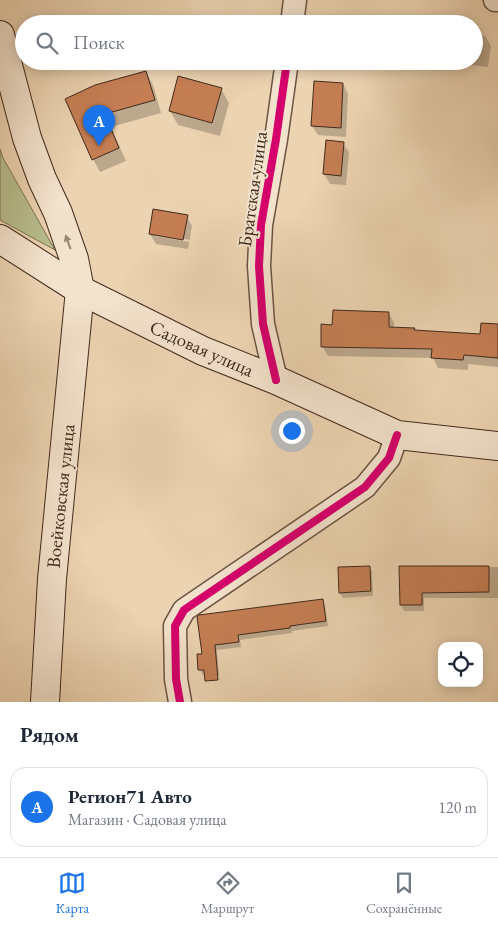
<!DOCTYPE html>
<html lang="ru">
<head>
<meta charset="utf-8">
<style>
	:root { --surface:#fff; --page:#f6f6f7; --text:#1f2937; --muted:#747a83; --line:#e0e1e3; --accent:#1a73e8 }
	body { margin:0; font-family:"EB Garamond",serif; background:var(--page); color:var(--text) }
	.controls { position:absolute; right:15px; bottom:15px; display:grid; overflow:hidden; border-radius:10px; box-shadow:0 2px 12px #0003 }
	.controls button { width:45px; height:45px; display:grid; place-items:center; padding:0; border:0; border-bottom:1px solid var(--line); background:var(--surface); color:var(--text); font:25px sans-serif }
	.you { position:absolute; left:291px; top:430px; width:18px; height:18px; margin:-12px; border:4px solid #fff; border-radius:50%; background:#1a73e8; box-shadow:0 0 0 8px #1a73e833 }
	.badge { display:grid; place-items:center; width:32px; height:32px; border-radius:50%; background:var(--accent); color:#fff; font-size:16px; font-weight:700 }
	.pin { position:absolute; translate:-50% -41px; filter:drop-shadow(0 1px 2px #0008) }
	.pin::after { content:''; position:absolute; top:26px; width:18px; height:15px; background:inherit; clip-path:polygon(0 0,100% 0,50% 100%) }
	.list { margin:0; padding:0; list-style:none }
	h2 { display:flex; justify-content:space-between; align-items:center; height:65px; margin:0; padding:0 20px; font-size:21px }
	h2 small { font-size:16px; font-weight:400; color:var(--muted) }
	.list li { display:grid; grid-template-columns:32px 1fr auto; gap:15px; align-items:center; box-sizing:border-box; height:80px; margin:0 10px 10px; padding:0 10px; border:1px solid var(--line); border-radius:15px }
	.list b { display:block; font-size:19px; white-space:nowrap }
	.list p { margin:0; font-size:16px; white-space:nowrap; color:var(--muted) }
	.list em { font-size:16px; font-style:normal; color:var(--muted) }
	.icon { flex:none; width:28px; height:28px; fill:none; stroke:currentColor; stroke-width:2; stroke-linecap:round; stroke-linejoin:round }
	.map { position:relative; flex:none; width:498px; height:702px; overflow:hidden }
	.search { position:absolute; background:var(--surface); box-shadow:0 2px 12px #0003; left:15px; right:15px; top:15px; height:55px; display:flex; align-items:center; gap:12px; box-sizing:border-box; padding:0 18px; border-radius:28px; color:var(--muted); font-size:19px }
	.sheet { height:155px; background:var(--surface) }
	nav { display:flex; justify-content:space-around; align-items:center; box-sizing:border-box; height:70px; border-top:1px solid var(--line); background:var(--surface); font-size:14px; color:var(--muted) }
	nav a { display:grid; justify-items:center; gap:2px }
	nav .on { color:var(--accent) }
	.map>svg:first-child { display:block }
	.green { fill:#b8bc8c; stroke:#7c7354 }
	.shadow { fill:#0003; fill-rule:evenodd }
	.building { fill:#c57e54; stroke:#412a1d }
	.lines { fill:none; stroke-linecap:round; stroke-linejoin:round }
	.minor-casing { stroke:#6c5442; stroke-width:25 }
	.secondary-casing { stroke:#412a1d; stroke-width:30 }
	.minor { stroke:#f3e2cc; stroke-width:22 }
	.secondary { stroke:#f3e2cc; stroke-width:28 }
	.cycleway-casing { stroke:#f3e2cc; stroke-width:11 }
	.cycleway { stroke:#d6006c; stroke-width:8 }
	.oneway { fill:#9a8674 }
	.labels { text-anchor:middle; stroke-width:4; stroke-linejoin:round; paint-order:stroke }
	.street-label { font-size:19px; fill:#412a1d; stroke:#f3e2cc }
</style>
</head>
<body>
<div class="map">
<svg width="498" height="702" viewBox="0 0 498 702">
	<rect width="100%" height="100%" fill="#ecd3b1"/>
	<filter id="stains"><feTurbulence type="fractalNoise" baseFrequency=".004" numOctaves="4"/><feColorMatrix values="0 0 0 0 .2 0 0 0 0 .09 0 0 0 0 .02 0 0 0 .5 -.17"/></filter>
	<radialGradient id="worn" r=".72"><stop offset=".6" stop-color="#630" stop-opacity="0"/><stop offset="1" stop-color="#630" stop-opacity=".3"/></radialGradient>
	<!-- green -->
	<path class="green" d="M 0,149 L 3,158 L 55,250 L 0,220 Z"/>
	<!-- shadow -->
	<g class="shadow">
		<path d="M 398,15 L 415,16 L 420,24 L 398,24 Z"/>
		<path d="M 474,35 L 485,36 L 491,46 L 488,67 L 453,63 L 452,61 L 474,61 Z"/>
		<path d="M 146,72 L 153,85 L 161,113 L 111,127 L 126,161 L 100,172 L 93,159 L 67,99 Z"/>
		<path d="M 343,84 L 348,94 L 346,137 L 318,135 L 312,126 Z"/>
		<path d="M 221,89 L 229,103 L 220,136 L 178,125 L 170,111 Z"/>
		<path d="M 343,143 L 349,152 L 346,185 L 330,184 L 324,174 Z"/>
		<path d="M 187,217 L 192,226 L 188,249 L 156,244 L 150,234 ZM 155,234 L 190,240 L 189,242 L 155,236 Z"/>
		<path d="M 389,314 L 394,323 L 394,329 L 414,329 L 415,332 L 481,335 L 498,325 L 498,367 L 468,364 L 468,370 L 438,368 L 433,358 L 328,356 L 322,346 L 334,326 Z"/>
		<path d="M 369,567 L 372,571 L 373,596 L 343,598 L 340,593 L 339,569 Z"/>
		<path d="M 400,567 L 498,567 L 498,598 L 424,598 L 424,611 L 404,611 L 401,605 Z"/>
		<path d="M 322,600 L 325,605 L 328,626 L 292,631 L 292,633 L 240,640 L 241,647 L 217,650 L 219,675 L 203,675 L 200,670 L 203,655 L 198,618 Z"/>
	</g>
	<!-- building -->
	<g class="building">
		<path d="M 146,71 L 155,100 L 105,114 L 119,148 L 92,160 L 65,99 L 95,85 Z"/>
		<path d="M 178,76 L 222,88 L 212,123 L 169,111 Z"/>
		<path d="M 314,81 L 343,83 L 341,128 L 311,126 Z"/>
		<path d="M 326,140 L 344,142 L 341,176 L 323,174 Z"/>
		<path d="M 153,209 L 188,215 L 183,240 L 149,234 Z"/>
		<path d="M 333,310 L 389,312 L 389,327 L 415,328 L 414,330 L 480,334 L 481,323 L 498,324 L 498,358 L 464,355 L 463,360 L 431,358 L 432,349 L 321,347 L 321,324 L 332,325 Z"/>
		<path d="M 370,566 L 371,591 L 339,593 L 338,567 Z"/>
		<path d="M 399,566 L 489,566 L 489,592 L 422,593 L 422,605 L 400,605 Z"/>
		<path d="M 323,599 L 326,621 L 290,626 L 290,628 L 238,635 L 239,642 L 215,645 L 218,680 L 205,681 L 204,670 L 198,670 L 197,654 L 202,654 L 197,617 L 199,615 Z"/>
	</g>
	<g class="lines">
		<defs>
			<g id="minor">
				<path d="M 495,0 L 498,0"/>
				<path d="M 292,24 L 295,0"/>
				<path d="M 276,380 L 263,324 L 259,266 L 261,225 L 276,139 L 287,61"/>
				<path d="M 180,702 L 176,679 L 175,626 L 184,610 L 365,487 L 389,458 L 397,435"/>
			</g>
			<g id="secondary">
				<path d="M 0,35 L 27,138 L 42,179 L 58,213 L 74,259 L 80,290 L 52,579 L 45,702"/>
				<path d="M 0,239 L 80,290 L 203,351 L 276,380 L 397,435 L 498,446"/>
			</g>
		</defs>
		<!-- minor casing -->
		<use href="#minor" class="minor-casing"/>
		<!-- secondary casing -->
		<use href="#secondary" class="secondary-casing"/>
		<!-- minor -->
		<use href="#minor" class="minor"/>
		<!-- secondary -->
		<use href="#secondary" class="secondary"/>
		<defs>
			<g id="cycleway">
				<path d="M 276,380 L 263,324 L 259,266 L 261,225 L 276,139 L 287,61"/>
				<path d="M 180,702 L 176,679 L 175,626 L 184,610 L 365,487 L 389,458 L 397,435"/>
			</g>
		</defs>
		<!-- cycleway casing -->
		<use href="#cycleway" class="cycleway-casing"/>
		<!-- cycleway -->
		<use href="#cycleway" class="cycleway"/>
	</g>
	<!-- one-way arrows -->
	<defs><path id="oneway-solid" d="M-6-.8H1V-3.2L6.5 0L1 3.2V.8H-6Z" transform="scale(1.25)"/></defs>
	<use class="oneway" href="#oneway-solid" transform="translate(68 242) rotate(-110)"/>
	<g class="labels">
		<!-- street labels -->
		<g class="street-label">
			<text transform="translate(252 189) rotate(-82)" y="7">Братская улица</text>
			<text transform="translate(202 348) rotate(24)" y="7">Садовая улица</text>
			<text transform="translate(60 496) rotate(-84)" y="7">Воейковская улица</text>
		</g>
	</g>
	<rect width="100%" height="100%" filter="url(#stains)"/>
	<rect width="100%" height="100%" fill="url(#worn)"/>
</svg>
<div class="controls">
<button><svg class="icon" aria-label="locate" viewBox="0 0 24 24"><circle cx="12" cy="12" r="6"/><path d="M12 2v4M12 18v4M2 12h4M18 12h4"/></svg></button>
</div>
<div class="you"></div>
<div class="pin badge" style="left:99px;top:146px">A</div>
<div class="search"><svg class="icon" aria-label="search" viewBox="0 0 24 24"><circle cx="10" cy="10" r="6"/><path d="M15 15l6 6"/></svg>Поиск</div>
</div>
<section class="sheet">
<h2>Рядом<small></small></h2>
<ul class="list">
<li><span class="badge">A</span><div><b>Регион71 Авто</b><p>Магазин · Садовая улица</p></div><em>120 m</em></li>
</ul>
</section>
<nav>
<a class="on"><svg class="icon" aria-label="map" viewBox="0 0 24 24"><path d="M3 6l6-2 6 2 6-2v14l-6 2-6-2-6 2zM9 4v14M15 6v14"/></svg>Карта</a>
<a><svg class="icon" aria-label="directions" viewBox="0 0 24 24"><path d="M12 3l9 9-9 9-9-9zM9 14v-3h6M13 9l2 2-2 2"/></svg>Маршрут</a>
<a><svg class="icon" aria-label="saved" viewBox="0 0 24 24"><path d="M7 4h10v16l-5-4-5 4z"/></svg>Сохранённые</a>
</nav>
</body>
</html>
